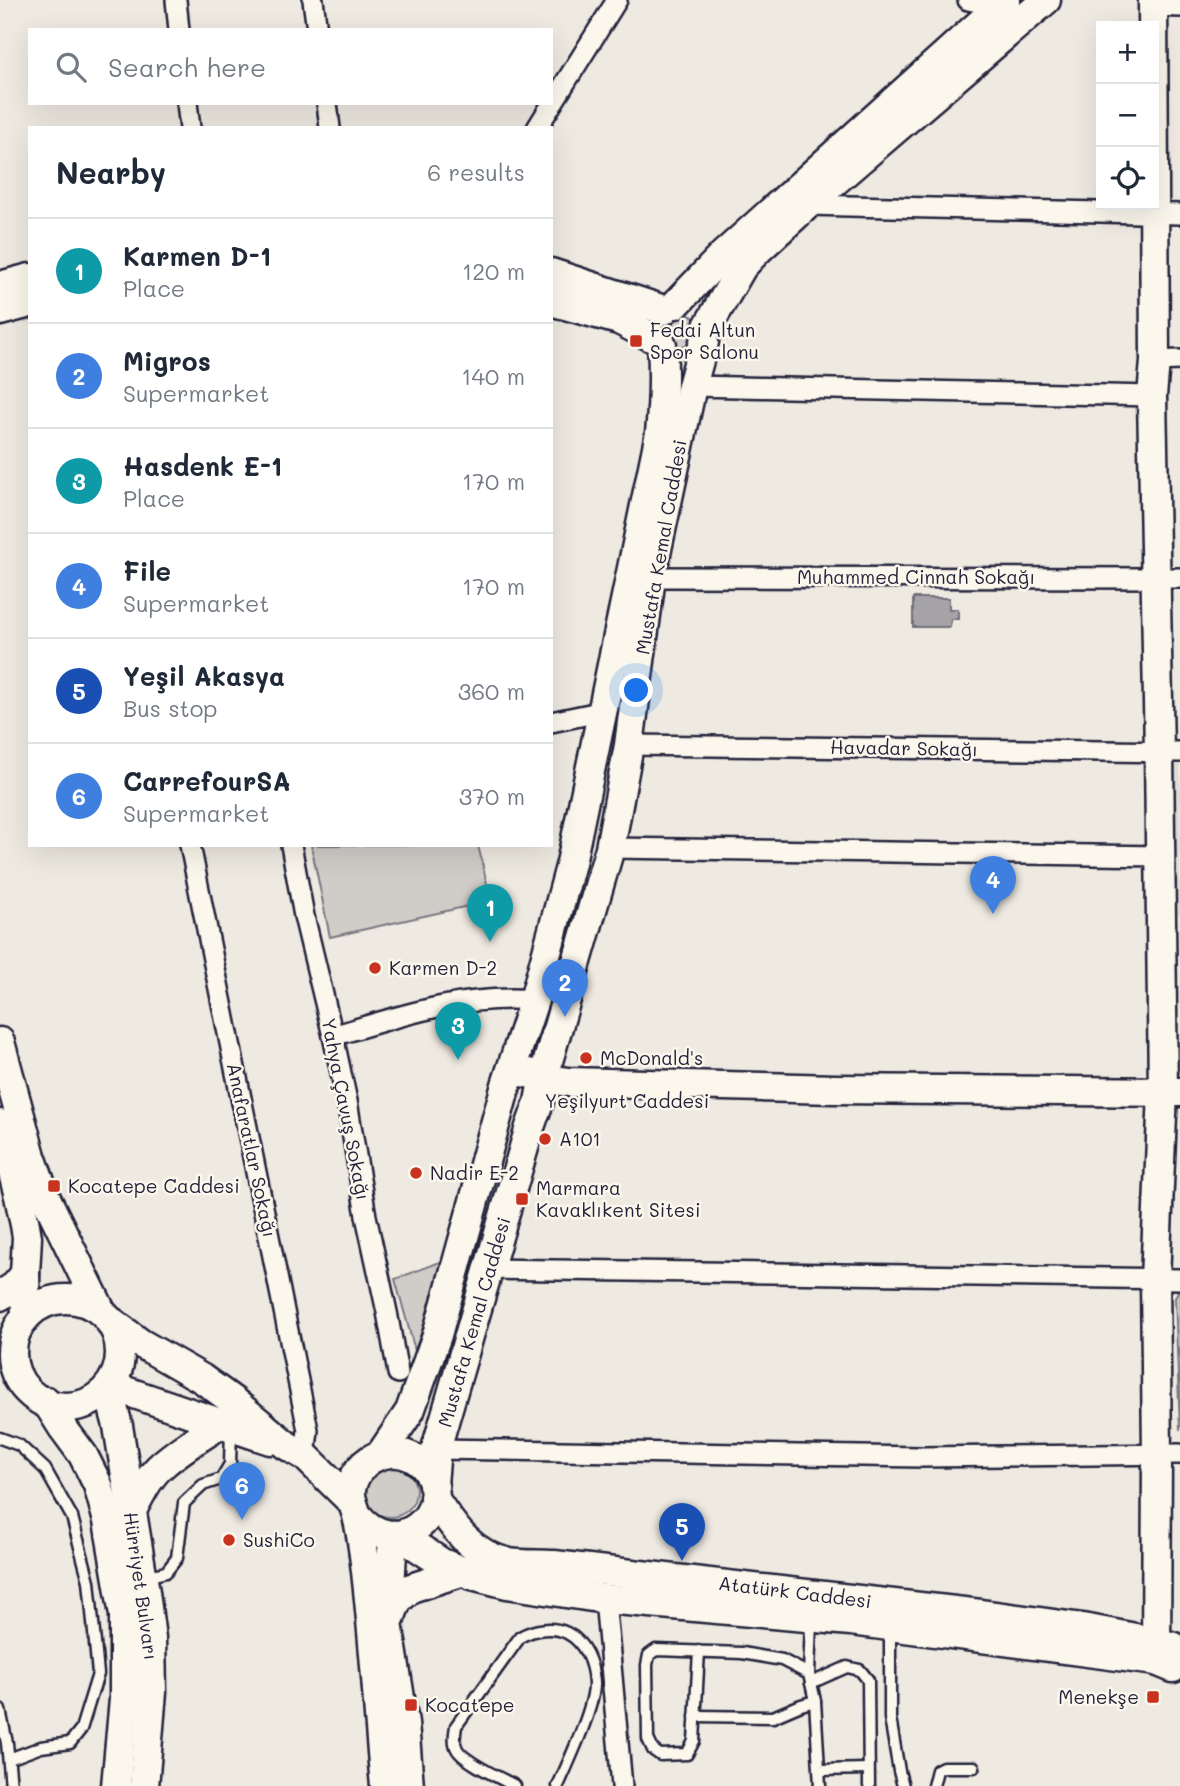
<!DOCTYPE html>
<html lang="en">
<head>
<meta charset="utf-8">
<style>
	:root { --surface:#fff; --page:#f2f2f3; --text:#1f2937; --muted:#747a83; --line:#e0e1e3; --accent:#ea580c }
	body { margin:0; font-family:Mali,sans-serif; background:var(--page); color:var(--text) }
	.controls { position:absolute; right:21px; top:21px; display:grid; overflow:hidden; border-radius:0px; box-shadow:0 7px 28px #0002 }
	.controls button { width:63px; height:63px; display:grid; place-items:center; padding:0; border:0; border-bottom:2px solid var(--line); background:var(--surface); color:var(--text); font:35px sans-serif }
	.you { position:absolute; left:637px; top:691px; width:24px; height:24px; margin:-18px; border:5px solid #fff; border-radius:50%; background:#1a73e8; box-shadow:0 0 0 10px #1a73e833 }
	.badge { display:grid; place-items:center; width:46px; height:46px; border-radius:50%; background:var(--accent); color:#fff; font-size:23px; font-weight:700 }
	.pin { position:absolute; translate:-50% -58px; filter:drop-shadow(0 2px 4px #0008) }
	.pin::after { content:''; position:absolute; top:37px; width:24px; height:21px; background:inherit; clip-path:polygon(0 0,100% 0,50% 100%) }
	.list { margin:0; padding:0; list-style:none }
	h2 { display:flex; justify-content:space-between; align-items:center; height:91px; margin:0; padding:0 28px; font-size:30px }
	h2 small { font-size:23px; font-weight:400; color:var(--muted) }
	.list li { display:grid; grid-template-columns:46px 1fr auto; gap:21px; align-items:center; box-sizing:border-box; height:105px; padding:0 28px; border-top:2px solid var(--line) }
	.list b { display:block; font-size:26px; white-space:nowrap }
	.list p { margin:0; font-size:23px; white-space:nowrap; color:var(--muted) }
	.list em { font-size:23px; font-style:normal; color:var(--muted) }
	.icon { flex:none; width:38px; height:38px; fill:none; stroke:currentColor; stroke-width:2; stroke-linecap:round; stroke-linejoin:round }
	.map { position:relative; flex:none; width:1180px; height:1786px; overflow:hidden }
	.search { position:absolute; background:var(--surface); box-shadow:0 7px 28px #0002; left:28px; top:28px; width:525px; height:77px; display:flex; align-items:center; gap:18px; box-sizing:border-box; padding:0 24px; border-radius:0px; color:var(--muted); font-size:26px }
	.panel { position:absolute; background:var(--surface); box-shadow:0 7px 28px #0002; left:28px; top:126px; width:525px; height:721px; border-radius:0px }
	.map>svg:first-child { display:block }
	.built { fill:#dfdbd5 }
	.green { fill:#d0cdc9; stroke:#797882; stroke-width:2 }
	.water { fill:#a6a3a7; stroke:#716f7c; stroke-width:2 }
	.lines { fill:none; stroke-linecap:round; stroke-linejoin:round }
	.lane-casing { stroke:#22223b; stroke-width:15 }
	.street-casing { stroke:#22223b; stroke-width:24 }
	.secondary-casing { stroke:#22223b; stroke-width:33 }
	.lane { stroke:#fbf7ec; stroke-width:10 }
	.street { stroke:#fbf7ec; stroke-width:19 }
	.secondary { stroke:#fbf7ec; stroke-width:28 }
	.poi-dot { fill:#c8321e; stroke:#fbf7ec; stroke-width:2.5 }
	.labels { text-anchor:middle; stroke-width:5; stroke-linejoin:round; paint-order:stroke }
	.poi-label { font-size:19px; fill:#22223b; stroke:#fbf7ec; text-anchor:start }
	.street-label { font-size:19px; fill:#22223b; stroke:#fbf7ec }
</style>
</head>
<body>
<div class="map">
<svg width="1180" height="1786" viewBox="0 0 1180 1786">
	<rect width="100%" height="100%" fill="#eeeae2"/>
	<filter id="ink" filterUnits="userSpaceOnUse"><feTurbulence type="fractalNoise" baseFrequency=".0143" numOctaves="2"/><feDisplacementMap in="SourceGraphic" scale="14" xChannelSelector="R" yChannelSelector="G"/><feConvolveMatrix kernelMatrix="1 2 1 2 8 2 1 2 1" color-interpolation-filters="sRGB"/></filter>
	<g filter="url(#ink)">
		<!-- built -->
		<path class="built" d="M 1173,765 L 1180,765 L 1180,914 L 1176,914 Z"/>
		<!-- green -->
		<g class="green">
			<path d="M 682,313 L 692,316 L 699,325 L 692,345 C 673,352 657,332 671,319 C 672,317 680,314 682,313 Z"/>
			<path d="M 311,845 L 478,845 L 491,901 L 330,937 Z"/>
			<path d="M 443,1261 L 416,1354 L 395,1279 Z"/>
			<path d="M 1180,1290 L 1180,1430 L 1175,1298 L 1178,1291 Z"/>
			<circle cx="390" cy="1491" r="26"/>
		</g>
		<!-- water -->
		<path class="water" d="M 913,598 L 949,598 L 949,609 L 958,609 L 958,619 L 951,619 L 950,627 L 913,627 Z"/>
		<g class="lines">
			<defs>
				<g id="lane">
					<path d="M 0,1438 L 19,1445 L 45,1469 L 72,1517 L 89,1581 L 98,1674 L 81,1729 L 70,1743 L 41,1747 L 9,1759"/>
					<path d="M 144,1577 L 166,1572 L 177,1558 L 184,1503 L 203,1485 L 221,1479 L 230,1464 L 231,1428"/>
					<path d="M 811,1621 L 809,1674 L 815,1701 L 820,1786"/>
					<path d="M 890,1630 L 890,1718 L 899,1771 L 903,1786"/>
					<path d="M 699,1651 L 694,1741 L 687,1754 L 660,1755 L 653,1750 L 648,1739 L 647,1665 L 649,1655 L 656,1650 L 742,1653 L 782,1660 L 809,1674"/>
					<path d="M 811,1683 L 847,1667 L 860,1670 L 868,1680 L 869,1786"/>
					<path d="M 0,1710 L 7,1743 L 11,1786"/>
					<path d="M 695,1716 L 773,1717 L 801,1705 L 815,1701"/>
					<path d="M 820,1770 L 868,1769"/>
					<path d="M 515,1786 C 502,1779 463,1761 457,1749 C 453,1742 455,1733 456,1726 L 520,1637 C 534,1629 552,1626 567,1633 C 585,1642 593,1664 594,1683 C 595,1706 568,1763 558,1786"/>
					<path d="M 933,1786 L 937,1770 L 943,1767 L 974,1767"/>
				</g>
				<g id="street">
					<path d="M 176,0 L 179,30"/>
					<path d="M 313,0 L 317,30"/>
					<path d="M 968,0 L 999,6"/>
					<path d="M 1154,6 L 1180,7"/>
					<path d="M 187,103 L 190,128"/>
					<path d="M 327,103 L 330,128"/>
					<path d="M 537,128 L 617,0"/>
					<path d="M 807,205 L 1180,214"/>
					<path d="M 1155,361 L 1180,360"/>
					<path d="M 692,386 L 1152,396"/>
					<path d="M 651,577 L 1180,578"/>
					<path d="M 551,722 L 604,711"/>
					<path d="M 629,745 L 1180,752"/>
					<path d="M 190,845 L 308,1430 L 305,1456"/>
					<path d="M 291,845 L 304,916 L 333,1036 L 347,1101 L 366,1216 L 387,1312 L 398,1373"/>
					<path d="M 610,848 L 1161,856"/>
					<path d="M 333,1036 C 399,1016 464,994 534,1000"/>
					<path d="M 490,1269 L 1180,1279"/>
					<path d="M 436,1449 L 922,1457 L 1180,1454"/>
					<path d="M 605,1599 L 622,1786"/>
				</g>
				<g id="secondary">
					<path d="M 1153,0 L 1155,361 L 1152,396 L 1159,752 L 1163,1092 L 1155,1279 L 1157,1454 L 1156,1661 L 1180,1652"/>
					<path d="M 551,273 L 664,310"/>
					<path d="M 0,286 L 30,278"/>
					<path d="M 551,301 L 619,320 L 659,341"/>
					<path d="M 676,304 L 723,255 L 1006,0"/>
					<path d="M 0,311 L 30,303"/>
					<path d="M 708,326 L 742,267 L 759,249 L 807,205 L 1046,0"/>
					<path d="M 0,1042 L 31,1156 L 45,1196 L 101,1311"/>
					<path d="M 526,1073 L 544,1075 L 555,1080 L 568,1082 L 835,1089 L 1180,1092"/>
					<path d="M 0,1124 L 19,1196 L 25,1225 L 27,1237 L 25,1274 L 26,1316"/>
					<path d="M 0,1296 L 15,1286 L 25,1274"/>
					<circle cx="66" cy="1353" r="54"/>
					<path d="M 112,1322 L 140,1343 L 201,1378 L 233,1401 L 286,1445 L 305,1456 L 352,1502"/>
					<path d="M 111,1386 L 270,1440"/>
					<path d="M 108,1388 L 118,1426 L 145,1592 L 151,1638 L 152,1692 L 144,1786"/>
					<path d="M 46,1401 L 63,1428 L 83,1455 L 98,1485 L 108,1521 L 124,1615 L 124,1699 L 116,1786"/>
					<path d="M 381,1454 L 410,1411 L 437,1335 L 506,1085 L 534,1000 L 571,863 L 660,433 C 663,404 664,375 662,345"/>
					<path d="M 433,1484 L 436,1449 L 530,1127 L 539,1102 L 544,1075 L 610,848 L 629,745 L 651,577 L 692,386 L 704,342"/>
					<path d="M 434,1498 C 453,1527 472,1556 510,1563 C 524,1565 540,1564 554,1565 L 981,1614 L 1083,1628 L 1156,1642 L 1174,1647"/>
					<path d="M 131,1512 C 140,1496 148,1477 162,1465 C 180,1449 202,1436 222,1423"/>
					<path d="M 357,1515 C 396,1564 456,1512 427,1470 C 419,1459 404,1451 390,1453 C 370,1455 354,1469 351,1490 C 350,1500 355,1507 357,1516 C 361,1531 363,1547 365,1563 C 374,1637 378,1712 385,1786"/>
					<path d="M 393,1535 L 388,1623 L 404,1723 L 409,1786"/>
					<path d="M 399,1535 L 442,1563 L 472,1575 L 507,1584 L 605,1599 L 851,1621 L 1156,1661 L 1173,1668"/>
					<path d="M 389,1621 L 397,1601 L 411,1588 L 464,1571"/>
				</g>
			</defs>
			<!-- lane casing -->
			<use href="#lane" class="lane-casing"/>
			<!-- street casing -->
			<use href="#street" class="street-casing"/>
			<!-- secondary casing -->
			<use href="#secondary" class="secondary-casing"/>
			<!-- lane -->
			<use href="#lane" class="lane"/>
			<!-- street -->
			<use href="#street" class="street"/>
			<!-- secondary -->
			<use href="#secondary" class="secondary"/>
		</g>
	</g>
	<!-- markers -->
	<g class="poi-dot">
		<rect x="629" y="334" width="14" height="14" rx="3.5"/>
		<circle cx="375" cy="968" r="7"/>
		<circle cx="586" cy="1058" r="7"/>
		<circle cx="545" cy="1139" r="7"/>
		<circle cx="416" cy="1173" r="7"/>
		<rect x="47" y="1179" width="14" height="14" rx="3.5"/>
		<rect x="515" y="1192" width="14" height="14" rx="3.5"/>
		<circle cx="229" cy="1540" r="7"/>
		<rect x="1146" y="1690" width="14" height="14" rx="3.5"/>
		<rect x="404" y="1698" width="14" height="14" rx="3.5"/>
	</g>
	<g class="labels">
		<!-- poi labels -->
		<g class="poi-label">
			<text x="650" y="337">Fedai Altun<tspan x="650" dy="22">Spor Salonu</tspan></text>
			<text x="389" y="975">Karmen D-2</text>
			<text x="600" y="1065">McDonald's</text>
			<text x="559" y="1146">A101</text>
			<text x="430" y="1180">Nadir E-2</text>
			<text x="68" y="1193">Kocatepe Caddesi</text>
			<text x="536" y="1195">Marmara<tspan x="536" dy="22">Kavaklıkent Sitesi</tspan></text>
			<text x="243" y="1547">SushiCo</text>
			<text x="1139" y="1704" text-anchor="end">Menekşe</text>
			<text x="425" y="1712">Kocatepe</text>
		</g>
		<!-- street labels -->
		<g class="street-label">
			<text transform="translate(661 547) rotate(-80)" y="7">Mustafa Kemal Caddesi</text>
			<text x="916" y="584">Muhammed Cinnah Sokağı</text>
			<text transform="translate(904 748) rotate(1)" y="7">Havadar Sokağı</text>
			<text x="627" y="1108">Yeşilyurt Caddesi</text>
			<text transform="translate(346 1109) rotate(79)" y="7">Yahya Çavuş Sokağı</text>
			<text transform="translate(252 1150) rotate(78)" y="7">Anafaratlar Sokağı</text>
			<text transform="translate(474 1322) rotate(-74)" y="7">Mustafa Kemal Caddesi</text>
			<text transform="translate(141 1586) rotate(82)" y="7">Hürriyet Bulvarı</text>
			<text transform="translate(795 1592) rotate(7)" y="7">Atatürk Caddesi</text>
		</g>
	</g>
</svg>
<div class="controls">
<button>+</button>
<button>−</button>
<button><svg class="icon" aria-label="locate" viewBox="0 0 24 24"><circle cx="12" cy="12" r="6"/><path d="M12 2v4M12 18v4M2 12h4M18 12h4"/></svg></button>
</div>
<div class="you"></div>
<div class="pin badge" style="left:490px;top:942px;background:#0f9aa8">1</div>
<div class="pin badge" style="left:565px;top:1017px;background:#3f7fe0">2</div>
<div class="pin badge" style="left:458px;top:1060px;background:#0f9aa8">3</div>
<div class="pin badge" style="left:993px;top:914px;background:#3f7fe0">4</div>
<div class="pin badge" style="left:682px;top:1561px;background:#1a4fb4">5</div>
<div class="pin badge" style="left:242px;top:1520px;background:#3f7fe0">6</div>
<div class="search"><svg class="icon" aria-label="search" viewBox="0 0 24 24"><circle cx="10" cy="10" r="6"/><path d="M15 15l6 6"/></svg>Search here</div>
<section class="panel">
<h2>Nearby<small>6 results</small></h2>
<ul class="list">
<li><span class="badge" style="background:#0f9aa8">1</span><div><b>Karmen D-1</b><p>Place</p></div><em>120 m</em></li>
<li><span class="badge" style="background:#3f7fe0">2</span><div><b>Migros</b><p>Supermarket</p></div><em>140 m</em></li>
<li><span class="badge" style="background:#0f9aa8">3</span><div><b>Hasdenk E-1</b><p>Place</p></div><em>170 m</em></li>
<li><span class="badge" style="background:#3f7fe0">4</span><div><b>File</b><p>Supermarket</p></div><em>170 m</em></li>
<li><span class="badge" style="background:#1a4fb4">5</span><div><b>Yeşil Akasya</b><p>Bus stop</p></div><em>360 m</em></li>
<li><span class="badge" style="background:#3f7fe0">6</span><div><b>CarrefourSA</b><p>Supermarket</p></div><em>370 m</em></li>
</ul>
</section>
</div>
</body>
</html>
